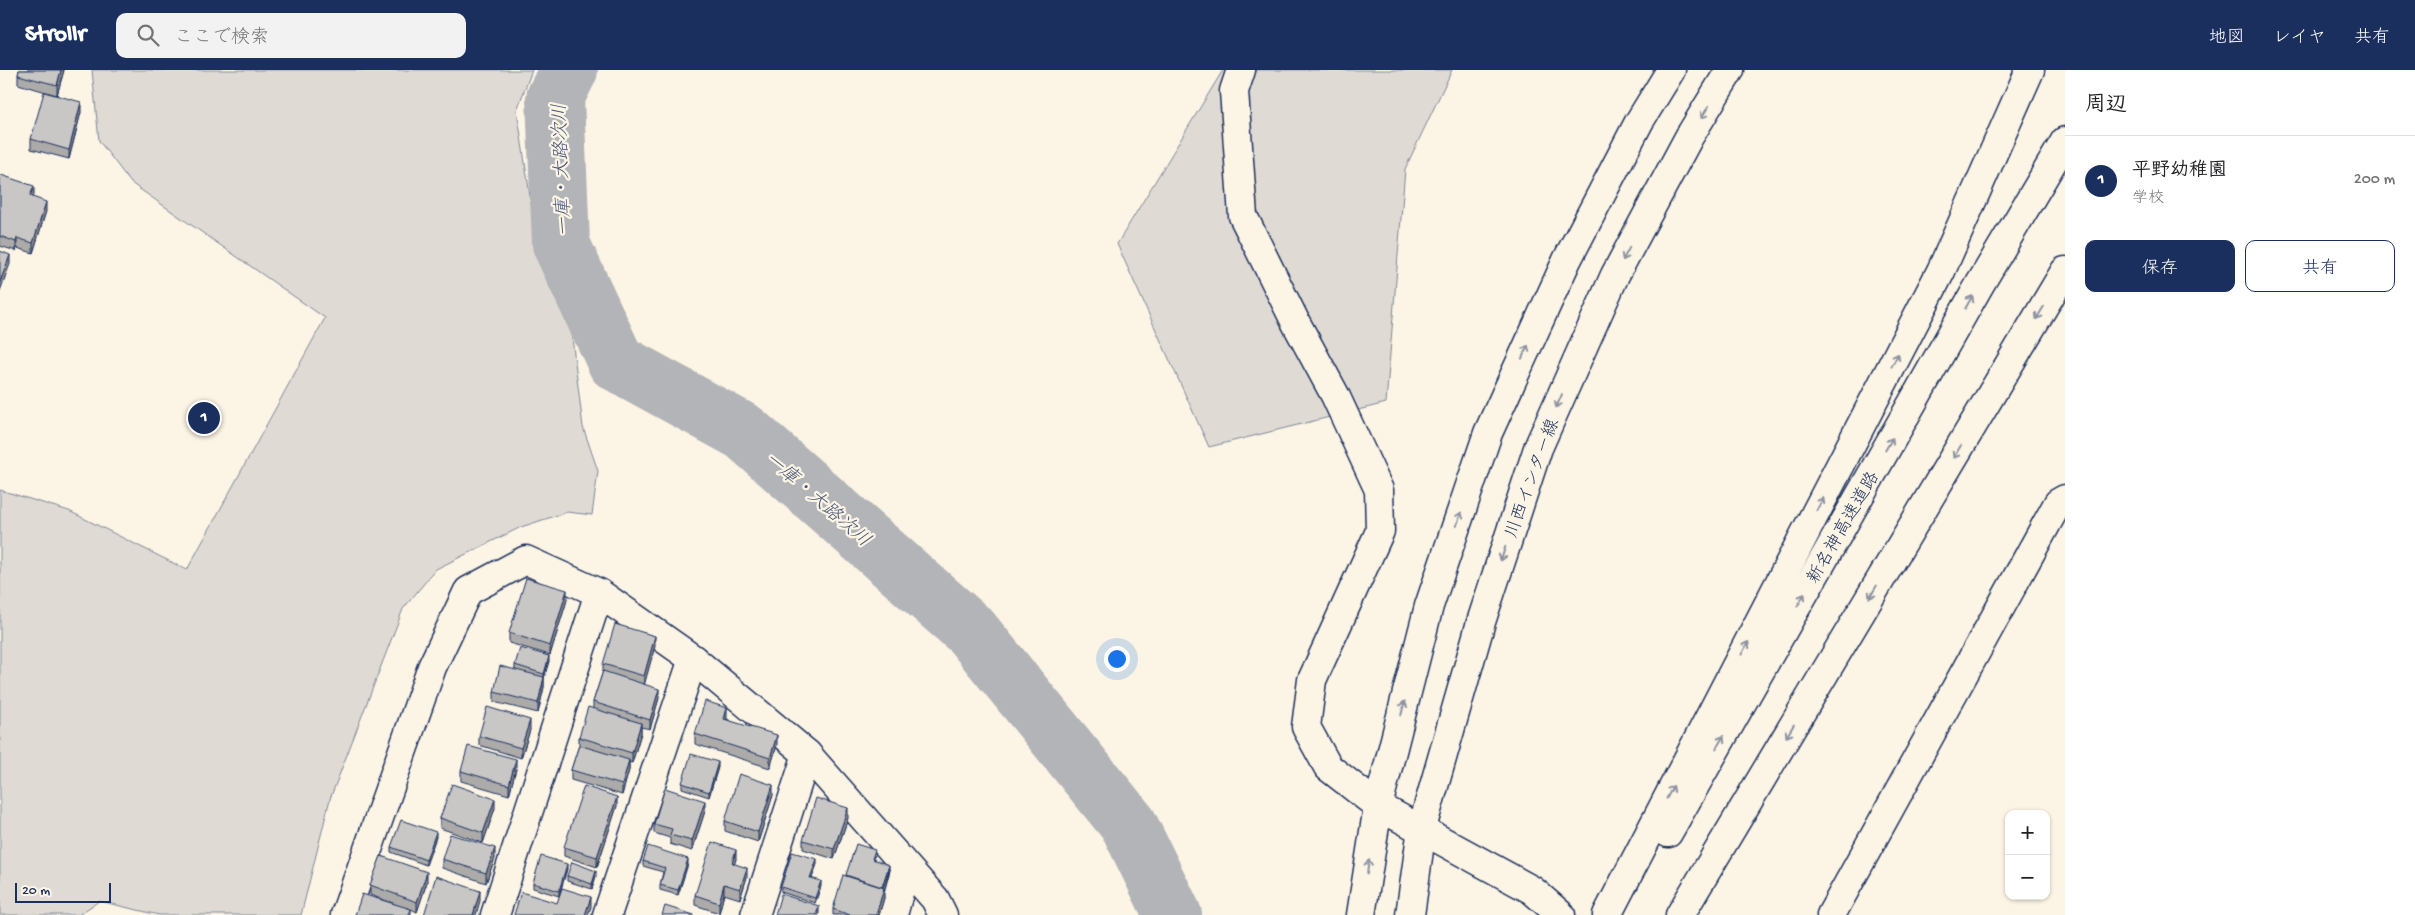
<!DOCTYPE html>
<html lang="ja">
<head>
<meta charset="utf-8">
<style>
	:root { --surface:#fff; --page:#f2f2f2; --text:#202124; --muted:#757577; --line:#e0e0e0; --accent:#1b2f5e }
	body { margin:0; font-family:"Gochi Hand","Klee One",sans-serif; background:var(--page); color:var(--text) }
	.controls { position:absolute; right:15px; bottom:15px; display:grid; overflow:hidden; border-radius:10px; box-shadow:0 1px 4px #0004 }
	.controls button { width:45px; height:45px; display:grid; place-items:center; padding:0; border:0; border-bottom:1px solid var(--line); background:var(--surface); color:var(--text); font:25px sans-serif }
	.scale { position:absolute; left:15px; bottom:12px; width:96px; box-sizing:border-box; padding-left:5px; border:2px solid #1b2f5e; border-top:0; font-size:14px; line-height:18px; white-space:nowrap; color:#1b2f5e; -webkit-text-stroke:4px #fcf5e5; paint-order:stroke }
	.you { position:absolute; left:1116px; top:588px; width:18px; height:18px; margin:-12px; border:4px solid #fff; border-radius:50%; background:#1a73e8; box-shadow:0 0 0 8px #1a73e833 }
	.badge { display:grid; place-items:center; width:32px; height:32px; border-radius:50%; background:var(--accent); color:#fff; font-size:16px; font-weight:700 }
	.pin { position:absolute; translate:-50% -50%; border:2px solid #fff; box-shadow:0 1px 5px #0006 }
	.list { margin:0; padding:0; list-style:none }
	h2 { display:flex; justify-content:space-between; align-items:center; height:65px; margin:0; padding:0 20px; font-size:21px }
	h2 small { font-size:16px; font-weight:400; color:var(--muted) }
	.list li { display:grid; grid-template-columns:32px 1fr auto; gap:15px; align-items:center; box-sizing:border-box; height:90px; padding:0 20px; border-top:1px solid var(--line) }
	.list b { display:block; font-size:19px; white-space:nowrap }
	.list p { margin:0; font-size:16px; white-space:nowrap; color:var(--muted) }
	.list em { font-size:16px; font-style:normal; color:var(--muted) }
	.actions { display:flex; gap:10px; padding:15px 20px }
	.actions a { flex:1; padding:11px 0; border:1px solid var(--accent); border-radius:10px; text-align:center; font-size:18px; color:var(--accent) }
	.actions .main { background:var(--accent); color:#fff }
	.icon { flex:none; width:28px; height:28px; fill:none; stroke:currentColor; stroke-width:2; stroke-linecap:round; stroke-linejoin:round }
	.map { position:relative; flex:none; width:2065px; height:845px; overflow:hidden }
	header { display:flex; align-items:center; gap:30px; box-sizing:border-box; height:70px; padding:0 25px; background:var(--accent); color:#fff }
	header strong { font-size:24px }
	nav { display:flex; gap:28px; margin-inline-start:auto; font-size:18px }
	.search { width:350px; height:45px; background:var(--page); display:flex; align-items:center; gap:12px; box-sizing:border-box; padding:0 18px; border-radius:10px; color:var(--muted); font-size:19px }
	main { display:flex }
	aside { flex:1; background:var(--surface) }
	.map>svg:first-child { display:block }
	.green { fill:#dfdbd4; stroke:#7d8599 }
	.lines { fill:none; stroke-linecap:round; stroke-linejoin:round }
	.river { stroke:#b2b4b8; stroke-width:58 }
	.minor-casing { stroke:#1b2f5e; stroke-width:31 }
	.major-casing { stroke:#1b2f5e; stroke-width:31 }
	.highway-casing { stroke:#1b2f5e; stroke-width:31 }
	.minor { stroke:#fcf5e5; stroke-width:28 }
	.major { stroke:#fcf5e5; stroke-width:28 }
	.highway { stroke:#fcf5e5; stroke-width:28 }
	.wall { fill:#acabaa; stroke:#1b2f5e }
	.shaded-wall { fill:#8c8b8b; stroke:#1b2f5e }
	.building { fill:#c8c7c6; stroke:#1b2f5e }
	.oneway { stroke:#8c92a2 }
	.labels { text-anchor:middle; stroke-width:4.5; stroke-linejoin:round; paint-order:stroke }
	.street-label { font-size:18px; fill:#1b2f5e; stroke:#fcf5e5 }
	.water-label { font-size:19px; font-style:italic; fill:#485779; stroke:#fcf5e5 }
</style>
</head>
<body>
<header>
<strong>Strollr</strong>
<div class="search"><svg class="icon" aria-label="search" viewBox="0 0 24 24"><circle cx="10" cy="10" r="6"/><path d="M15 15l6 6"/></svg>ここで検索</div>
<nav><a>地図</a><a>レイヤ</a><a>共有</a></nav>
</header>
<main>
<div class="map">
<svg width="2065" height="845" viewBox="0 0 2065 845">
	<rect width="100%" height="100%" fill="#fcf5e5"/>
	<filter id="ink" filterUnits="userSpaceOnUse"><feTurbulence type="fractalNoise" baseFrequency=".02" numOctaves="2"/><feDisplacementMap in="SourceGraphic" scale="10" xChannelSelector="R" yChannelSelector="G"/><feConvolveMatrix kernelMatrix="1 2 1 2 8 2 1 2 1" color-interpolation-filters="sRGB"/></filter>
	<g filter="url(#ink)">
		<!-- green -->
		<g class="green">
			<path d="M 92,0 L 532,0 L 517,40 L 540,192 L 571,259 L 583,357 L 598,401 L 592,445 L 567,442 L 521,457 L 436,499 L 403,539 L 330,729 L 301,845 L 159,845 L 99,831 L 78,845 L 0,845 L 0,420 L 69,441 L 187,500 L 325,248 L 131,113 L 99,71 Z"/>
			<path d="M 1223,0 L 1452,0 L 1405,99 L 1386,333 L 1209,377 L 1117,174 Z"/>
		</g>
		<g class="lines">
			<!-- river -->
			<path class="river" d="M 569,0 L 555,28 L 561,174 L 616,292 L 744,362 L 971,561 L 1129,755 L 1173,845"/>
			<defs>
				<g id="minor">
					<path d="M 1241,0 L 1234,21 L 1243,146 L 1296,253 L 1335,325 L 1379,420 L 1380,461 L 1312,610 L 1306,657 L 1328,697 L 1378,736 L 1532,820 L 1561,845"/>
					<path d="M 345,845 L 432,597 L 468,521 L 526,490 L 599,523"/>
					<path d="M 495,845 L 599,523 L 693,589 L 807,684"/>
					<path d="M 607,845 L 693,589"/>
					<path d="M 755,845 L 807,684 L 935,829 L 943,845"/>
					<path d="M 893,845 L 906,797"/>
					<path d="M 1831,845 L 2058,433 L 2065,429"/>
				</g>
				<g id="major">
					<path d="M 1361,845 L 1378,736 L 1429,536 L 1488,363 L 1567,190 L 1639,52 L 1671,0"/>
					<path d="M 1410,845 L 1422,758 L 1481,552 L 1538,378 L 1615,205 L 1689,67 L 1730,0"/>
				</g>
				<g id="highway">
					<path d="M 1668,763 L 1980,214 L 2065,71"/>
					<path d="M 1607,845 L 1941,201 L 2030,0"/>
					<path d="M 1680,845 L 2065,201"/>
				</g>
			</defs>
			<!-- minor casing -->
			<use href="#minor" class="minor-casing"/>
			<!-- major casing -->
			<use href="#major" class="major-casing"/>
			<!-- highway casing -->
			<use href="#highway" class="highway-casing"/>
			<!-- minor -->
			<use href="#minor" class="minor"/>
			<!-- major -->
			<use href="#major" class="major"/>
			<!-- highway -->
			<use href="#highway" class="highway"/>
		</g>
		<!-- wall -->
		<g class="wall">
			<path d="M 19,0 L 64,0 L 57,25 L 18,14 L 18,5 Z"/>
			<path d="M 81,42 L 69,89 L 31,79 L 31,69 Z"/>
			<path d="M 0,108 L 34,125 L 33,127 L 46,141 L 33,183 L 17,178 L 16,181 L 0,176 Z"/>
			<path d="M 567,530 L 550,585 L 509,573 L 509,563 Z"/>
			<path d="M 655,576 L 644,614 L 659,628 L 650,659 L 641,657 L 641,663 L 632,693 L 629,692 L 629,700 L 622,725 L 571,710 L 571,700 L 579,675 L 579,667 L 593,639 L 593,632 L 603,601 L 603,594 Z"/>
			<path d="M 549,591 L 544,608 L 544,617 L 538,643 L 494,632 L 494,622 L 515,600 L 515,595 Z"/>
			<path d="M 727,648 L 727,649 L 777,675 L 770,698 L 695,674 L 695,664 Z"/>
			<path d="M 530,660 L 521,688 L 479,675 L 479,666 Z"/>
			<path d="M 718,697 L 709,727 L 682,718 L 682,713 Z"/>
			<path d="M 516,699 L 509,725 L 461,711 L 461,701 Z"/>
			<path d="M 773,725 L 758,772 L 725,761 L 725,751 Z"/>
			<path d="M 617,736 L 597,797 L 564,786 L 564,777 Z"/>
			<path d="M 495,738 L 483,773 L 440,758 L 440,748 Z"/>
			<path d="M 705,741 L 692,781 L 670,774 L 670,768 L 654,763 L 654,754 Z"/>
			<path d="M 848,748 L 834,789 L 803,779 L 803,770 Z"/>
			<path d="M 436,767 L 426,795 L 391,782 L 391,777 Z"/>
			<path d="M 875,785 L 873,789 L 889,800 L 883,818 L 884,828 L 879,845 L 833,845 L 833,839 L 846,805 Z"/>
			<path d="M 495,788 L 486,813 L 442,798 L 442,789 Z"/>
			<path d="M 736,789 L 734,794 L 747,807 L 740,829 L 724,824 L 719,843 L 695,835 L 695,825 Z"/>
			<path d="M 643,791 L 688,794 L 678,825 L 660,820 L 660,815 L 663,802 L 643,796 Z"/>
			<path d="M 817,794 L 812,808 L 821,816 L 815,833 L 781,822 L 781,817 Z"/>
			<path d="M 567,799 L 559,826 L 533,818 L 533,813 Z"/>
			<path d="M 567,806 L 596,806 L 592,819 L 567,811 Z"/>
			<path d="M 427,812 L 417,842 L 411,839 L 411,845 L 393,833 L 370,825 L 370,815 Z"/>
		</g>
		<!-- shaded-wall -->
		<g class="shaded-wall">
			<path d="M 61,0 L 64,0 L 57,25 L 57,15 Z"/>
			<path d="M 81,32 L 81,42 L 69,89 L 69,80 Z"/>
			<path d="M 34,116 L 34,125 L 30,136 L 30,126 Z"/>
			<path d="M 46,132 L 46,141 L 33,183 L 33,173 Z"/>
			<path d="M 17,168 L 17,178 L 16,181 L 16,172 Z"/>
			<path d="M 10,185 L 10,194 L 0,221 L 0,212 Z"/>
			<path d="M 567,520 L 567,530 L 550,585 L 550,576 Z"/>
			<path d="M 655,566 L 655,576 L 644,616 L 644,606 Z"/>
			<path d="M 549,586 L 549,591 L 544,608 L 544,617 L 538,643 L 538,633 L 544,608 L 544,604 Z"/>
			<path d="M 659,619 L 659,628 L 650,659 L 650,650 Z"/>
			<path d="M 727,638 L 727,648 L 724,658 L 724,649 Z"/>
			<path d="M 530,650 L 530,660 L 521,688 L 521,678 Z"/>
			<path d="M 641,653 L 641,663 L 632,693 L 632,683 Z"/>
			<path d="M 777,665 L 777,675 L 770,698 L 770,688 Z"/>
			<path d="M 516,689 L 516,699 L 509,725 L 509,715 Z"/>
			<path d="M 629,690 L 629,700 L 622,725 L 622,715 Z"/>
			<path d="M 718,692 L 718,697 L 709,727 L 709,722 Z"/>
			<path d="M 773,715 L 773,725 L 758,772 L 758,762 Z"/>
			<path d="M 617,727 L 617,736 L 597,797 L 597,787 Z"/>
			<path d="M 495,729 L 495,738 L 483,773 L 483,763 Z"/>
			<path d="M 705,731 L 705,741 L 692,781 L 692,771 Z"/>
			<path d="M 848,738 L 848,748 L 834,789 L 834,779 Z"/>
			<path d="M 436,762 L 436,767 L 426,795 L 426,790 Z"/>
			<path d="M 495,778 L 495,788 L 486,813 L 486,803 Z"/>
			<path d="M 736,780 L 736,789 L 732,803 L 732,793 Z"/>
			<path d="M 688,789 L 688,794 L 678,825 L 678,820 Z"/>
			<path d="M 817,789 L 817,794 L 810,813 L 810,808 Z"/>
			<path d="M 567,794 L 567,799 L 559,826 L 559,821 Z"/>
			<path d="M 889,795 L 889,800 L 882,822 L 882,817 Z"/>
			<path d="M 747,798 L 747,807 L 740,829 L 740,819 Z"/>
			<path d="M 596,801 L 596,806 L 592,819 L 592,814 Z"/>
			<path d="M 427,802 L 427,812 L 417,842 L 417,832 Z"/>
			<path d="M 821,811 L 821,816 L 815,833 L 815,828 Z"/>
			<path d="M 724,814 L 724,824 L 719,843 L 719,833 Z"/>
			<path d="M 884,818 L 884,828 L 879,845 L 876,845 Z"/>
			<path d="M 480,821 L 480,831 L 476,845 L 473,845 Z"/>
			<path d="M 591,827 L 591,837 L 588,845 L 585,845 Z"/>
			<path d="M 819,836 L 819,845 L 816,845 Z"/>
		</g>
		<!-- building -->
		<g class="building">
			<path d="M 19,0 L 61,0 L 57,15 L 18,5 Z"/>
			<path d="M 44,22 L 81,32 L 69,80 L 31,69 Z"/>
			<path d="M 1,105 L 34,116 L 30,126 L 46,132 L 33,173 L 17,168 L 16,172 L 0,166 L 0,108 Z"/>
			<path d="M 0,181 L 10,185 L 0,212 Z"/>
			<path d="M 526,508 L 567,520 L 550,576 L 509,563 Z"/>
			<path d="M 615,554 L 655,566 L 644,606 L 603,594 Z"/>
			<path d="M 520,578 L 549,586 L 544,604 L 515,595 Z"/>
			<path d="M 500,596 L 544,607 L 538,633 L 494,622 Z"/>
			<path d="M 603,601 L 659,619 L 650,650 L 593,632 Z"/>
			<path d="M 705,631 L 727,638 L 724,649 L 777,665 L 770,688 L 695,664 Z"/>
			<path d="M 487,637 L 530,650 L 521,678 L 479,666 Z"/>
			<path d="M 588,637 L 641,653 L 632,683 L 579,667 Z"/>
			<path d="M 579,675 L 629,690 L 622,715 L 571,700 Z"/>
			<path d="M 468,676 L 516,689 L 509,715 L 461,701 Z"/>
			<path d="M 691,684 L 718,692 L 709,722 L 682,713 Z"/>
			<path d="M 739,704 L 773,715 L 758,762 L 725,751 Z"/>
			<path d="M 452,714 L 495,729 L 483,763 L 440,748 Z"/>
			<path d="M 584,716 L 617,727 L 597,787 L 564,777 Z"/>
			<path d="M 665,718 L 705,731 L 692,771 L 670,765 L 672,759 L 654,754 Z"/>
			<path d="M 816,728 L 848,738 L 834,779 L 803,770 Z"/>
			<path d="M 401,750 L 436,762 L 426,790 L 391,777 Z"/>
			<path d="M 450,764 L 495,778 L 486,803 L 442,789 Z"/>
			<path d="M 712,772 L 736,780 L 732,793 L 747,798 L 740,819 L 724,814 L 719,833 L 695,825 Z"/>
			<path d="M 856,774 L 875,780 L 872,789 L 889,795 L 882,817 L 846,805 Z"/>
			<path d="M 648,776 L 688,789 L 678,820 L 660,815 L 665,798 L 643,791 Z"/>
			<path d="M 792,782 L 817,789 L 810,808 L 821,811 L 815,828 L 781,817 Z"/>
			<path d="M 381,786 L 427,802 L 417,832 L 370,815 Z"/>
			<path d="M 541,786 L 567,794 L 559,821 L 533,813 Z"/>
			<path d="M 572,792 L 596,801 L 592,814 L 567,806 Z"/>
			<path d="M 843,805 L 884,818 L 876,845 L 850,845 L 833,839 Z"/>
			<path d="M 436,806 L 480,821 L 473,845 L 424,845 Z"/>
			<path d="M 562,818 L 591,827 L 585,845 L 514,845 L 521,822 L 557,833 Z"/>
			<path d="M 362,824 L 411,839 L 409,845 L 355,845 Z"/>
			<path d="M 781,824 L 819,836 L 816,845 L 775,845 Z"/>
			<path d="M 665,836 L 694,845 L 662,845 Z"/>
		</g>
		<!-- one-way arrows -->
		<defs><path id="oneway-shaft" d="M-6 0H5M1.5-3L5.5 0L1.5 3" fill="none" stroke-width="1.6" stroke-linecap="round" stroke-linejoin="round" transform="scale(1.25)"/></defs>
		<g class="oneway">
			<use href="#oneway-shaft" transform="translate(1705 42) rotate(122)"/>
			<use href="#oneway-shaft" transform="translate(1626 184) rotate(118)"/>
			<use href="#oneway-shaft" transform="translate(1969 232) rotate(-60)"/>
			<use href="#oneway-shaft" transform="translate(2040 243) rotate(121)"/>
			<use href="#oneway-shaft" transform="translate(1525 282) rotate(-65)"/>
			<use href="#oneway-shaft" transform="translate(1895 290) rotate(-62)"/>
			<use href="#oneway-shaft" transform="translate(1559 331) rotate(114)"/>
			<use href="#oneway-shaft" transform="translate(1889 374) rotate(-60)"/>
			<use href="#oneway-shaft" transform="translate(1957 382) rotate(121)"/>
			<use href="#oneway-shaft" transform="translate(1820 434) rotate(-62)"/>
			<use href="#oneway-shaft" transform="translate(1459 449) rotate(-71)"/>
			<use href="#oneway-shaft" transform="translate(1503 484) rotate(108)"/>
			<use href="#oneway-shaft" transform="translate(1873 522) rotate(121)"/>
			<use href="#oneway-shaft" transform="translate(1801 530) rotate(-60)"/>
			<use href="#oneway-shaft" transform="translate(1745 578) rotate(-62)"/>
			<use href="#oneway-shaft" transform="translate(1403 638) rotate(-76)"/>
			<use href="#oneway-shaft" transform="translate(1790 661) rotate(121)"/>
			<use href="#oneway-shaft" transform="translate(1720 672) rotate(-60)"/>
			<use href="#oneway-shaft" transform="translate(1670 722) rotate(-62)"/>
			<use href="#oneway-shaft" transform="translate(1368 797) rotate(-81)"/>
		</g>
	</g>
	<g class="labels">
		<!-- street labels -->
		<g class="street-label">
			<text transform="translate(1531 408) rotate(-70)" y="6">川西インター線</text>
			<text transform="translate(1842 457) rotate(-60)" y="6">新名神高速道路</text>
		</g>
		<!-- water labels -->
		<g class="water-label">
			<text transform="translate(560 100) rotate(-92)" y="7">一庫・大路次川</text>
			<text transform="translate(819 428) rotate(41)" y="7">一庫・大路次川</text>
		</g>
	</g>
</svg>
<div class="controls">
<button>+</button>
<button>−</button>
</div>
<div class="scale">20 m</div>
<div class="you"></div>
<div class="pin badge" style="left:204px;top:348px">1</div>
</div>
<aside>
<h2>周辺<small></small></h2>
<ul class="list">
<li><span class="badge">1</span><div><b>平野幼稚園</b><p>学校</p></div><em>200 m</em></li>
</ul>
<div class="actions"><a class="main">保存</a><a>共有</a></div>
</aside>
</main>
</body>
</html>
